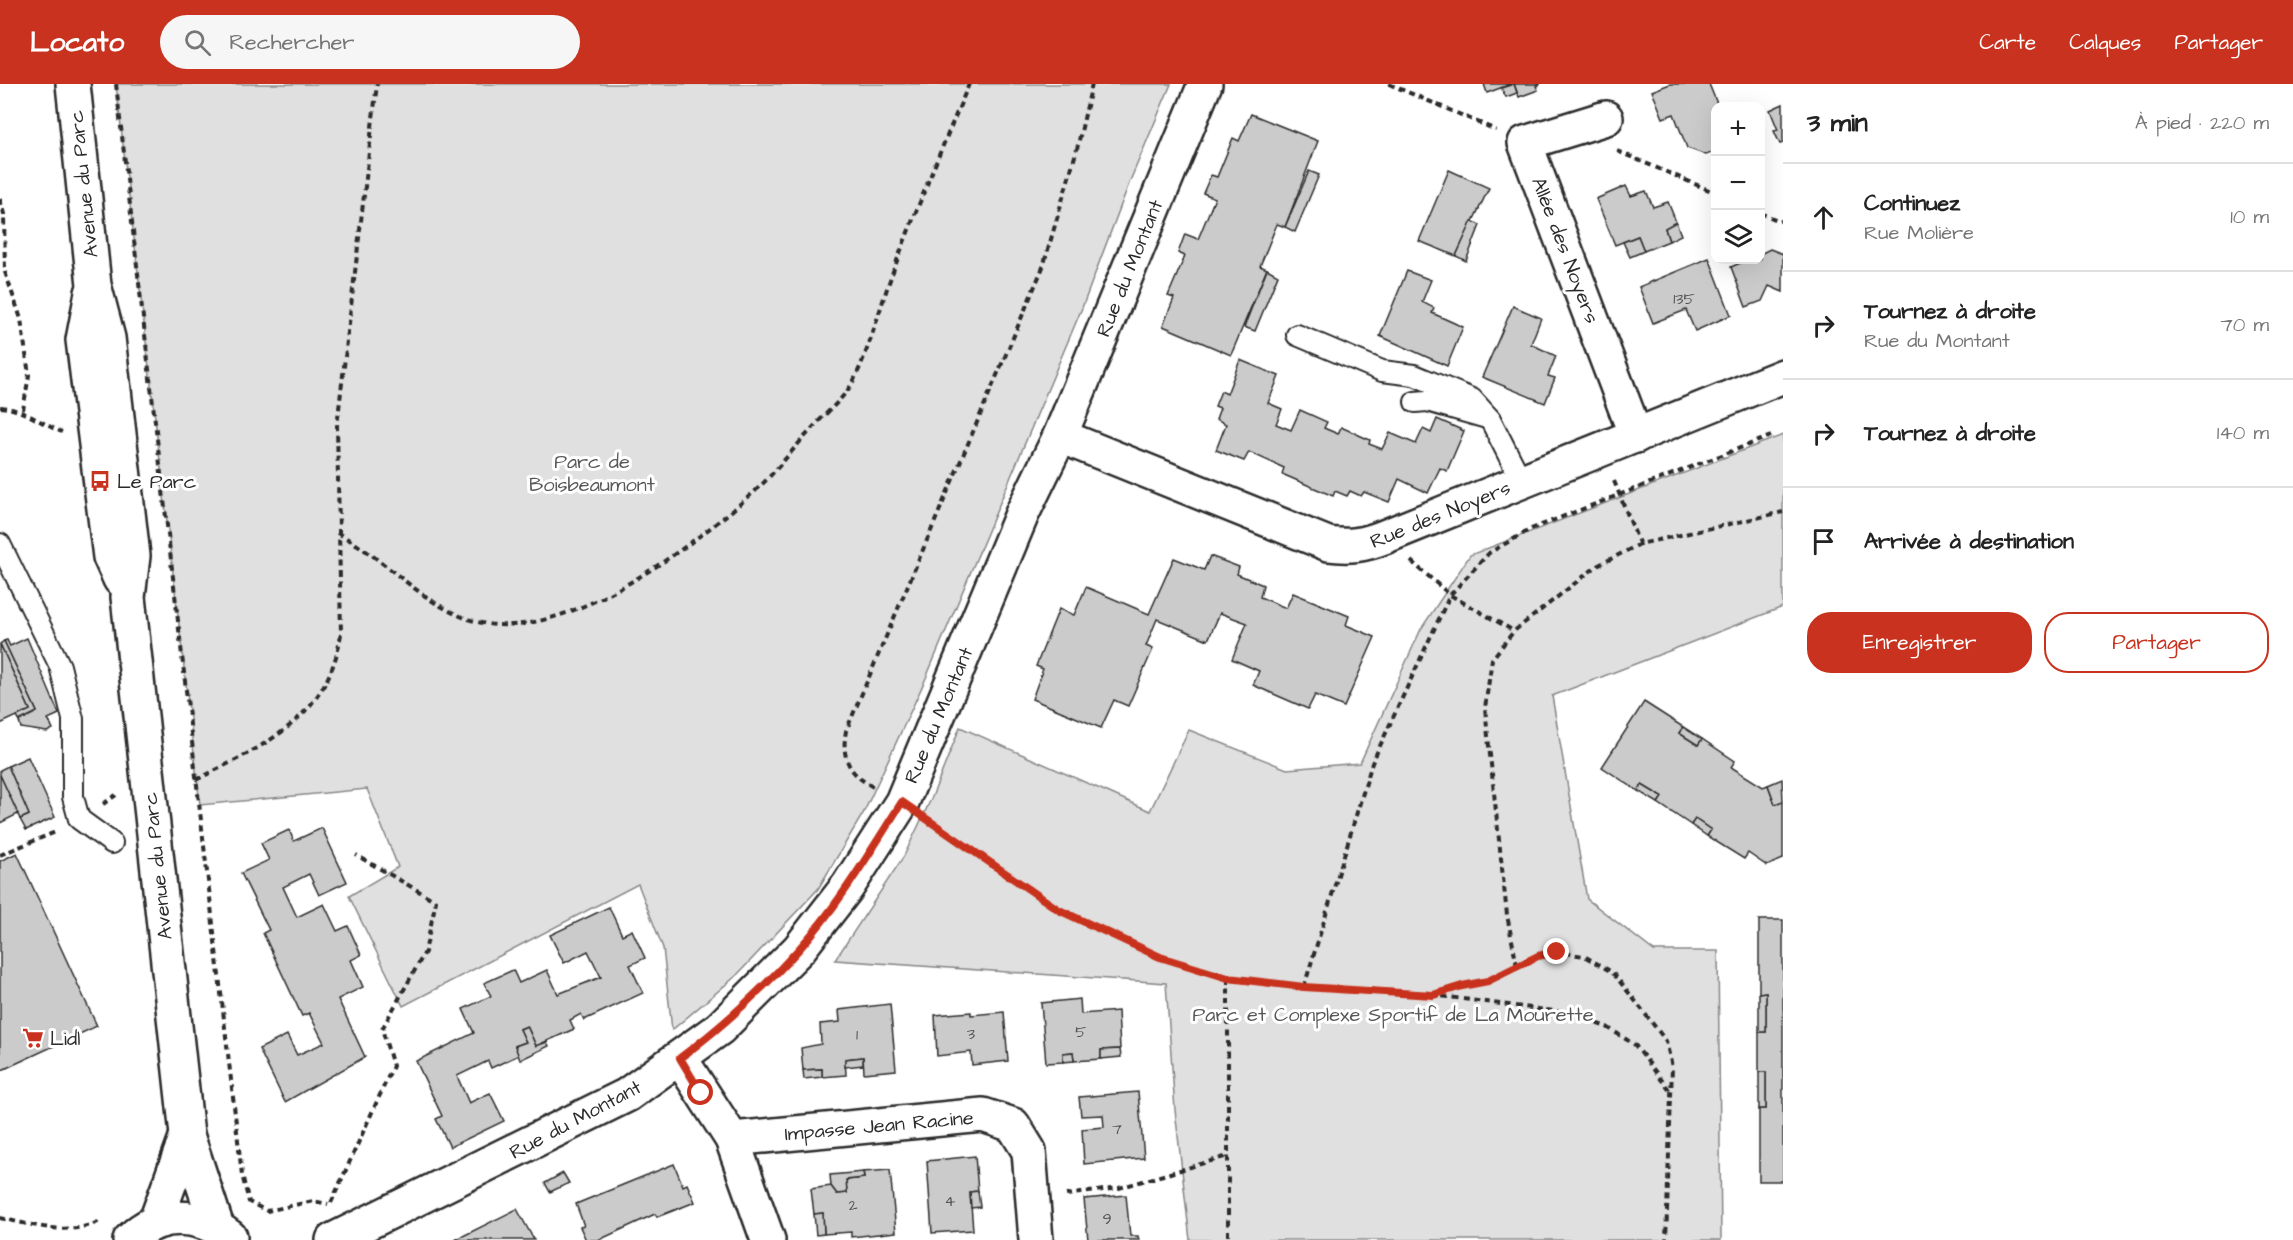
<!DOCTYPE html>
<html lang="fr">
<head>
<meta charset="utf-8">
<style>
	:root { --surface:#fff; --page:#f6f6f6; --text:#222; --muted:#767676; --line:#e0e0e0; --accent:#c8321e }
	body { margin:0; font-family:"Architects Daughter",sans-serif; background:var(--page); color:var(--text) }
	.controls { position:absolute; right:18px; top:18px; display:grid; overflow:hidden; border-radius:12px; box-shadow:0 6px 24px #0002 }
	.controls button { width:54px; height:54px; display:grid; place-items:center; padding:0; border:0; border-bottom:2px solid var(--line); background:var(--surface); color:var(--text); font:30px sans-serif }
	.stop { position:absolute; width:18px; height:18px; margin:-14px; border:4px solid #c8321e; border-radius:50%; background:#fff }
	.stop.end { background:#c8321e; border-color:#fff; box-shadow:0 2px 6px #0008 }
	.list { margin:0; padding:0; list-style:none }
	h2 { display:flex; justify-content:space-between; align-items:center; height:78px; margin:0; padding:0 24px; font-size:26px }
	h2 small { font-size:20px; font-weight:400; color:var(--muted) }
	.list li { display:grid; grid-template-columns:39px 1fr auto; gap:18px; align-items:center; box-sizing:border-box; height:108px; padding:0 24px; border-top:2px solid var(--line) }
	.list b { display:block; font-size:22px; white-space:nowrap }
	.list p { margin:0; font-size:20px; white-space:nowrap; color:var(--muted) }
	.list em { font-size:20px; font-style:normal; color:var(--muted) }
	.actions { display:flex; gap:12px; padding:18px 24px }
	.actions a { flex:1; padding:14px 0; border:2px solid var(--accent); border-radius:24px; text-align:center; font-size:21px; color:var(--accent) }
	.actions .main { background:var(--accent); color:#fff }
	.icon { flex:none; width:33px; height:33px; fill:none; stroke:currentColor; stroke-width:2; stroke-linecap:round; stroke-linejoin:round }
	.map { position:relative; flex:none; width:1783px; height:1156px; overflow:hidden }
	header { display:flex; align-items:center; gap:36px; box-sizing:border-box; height:84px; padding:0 30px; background:var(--accent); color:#fff }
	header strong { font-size:28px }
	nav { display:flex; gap:33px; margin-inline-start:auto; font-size:21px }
	.search { width:420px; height:54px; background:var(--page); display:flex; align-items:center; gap:15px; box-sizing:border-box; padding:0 21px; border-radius:33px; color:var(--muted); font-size:22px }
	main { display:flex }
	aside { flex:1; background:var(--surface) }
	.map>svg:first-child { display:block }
	.green { fill:#e0e0e0; stroke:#868686; stroke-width:1.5 }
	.building { fill:#cbcbcb; stroke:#2b2b2b; stroke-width:1.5 }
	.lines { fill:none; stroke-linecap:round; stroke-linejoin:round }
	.lane-casing { stroke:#2b2b2b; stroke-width:24 }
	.street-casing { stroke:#2b2b2b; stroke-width:38 }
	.path { stroke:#2b2b2b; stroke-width:4; stroke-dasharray:6 4.5; stroke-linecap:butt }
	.lane { stroke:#fff; stroke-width:20 }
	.street { stroke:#fff; stroke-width:33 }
	.route { stroke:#c8321e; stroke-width:8 }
	.labels { text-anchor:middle; stroke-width:6; stroke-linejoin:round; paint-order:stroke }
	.number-label { font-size:16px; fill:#535353 }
	.street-label { font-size:20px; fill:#2b2b2b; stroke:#fff }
	.park-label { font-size:20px; fill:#585858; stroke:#fff }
	.poi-label { font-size:20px; fill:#2b2b2b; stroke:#fff; text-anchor:start }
</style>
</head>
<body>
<header>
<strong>Locato</strong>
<div class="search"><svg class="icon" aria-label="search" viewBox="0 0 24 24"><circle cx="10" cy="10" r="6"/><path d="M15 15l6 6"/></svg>Rechercher</div>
<nav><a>Carte</a><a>Calques</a><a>Partager</a></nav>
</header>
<main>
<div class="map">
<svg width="1783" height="1156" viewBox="0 0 1783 1156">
	<rect width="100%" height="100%" fill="#fff"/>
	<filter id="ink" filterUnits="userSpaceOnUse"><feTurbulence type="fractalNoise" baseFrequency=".0167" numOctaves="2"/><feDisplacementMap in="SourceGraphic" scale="12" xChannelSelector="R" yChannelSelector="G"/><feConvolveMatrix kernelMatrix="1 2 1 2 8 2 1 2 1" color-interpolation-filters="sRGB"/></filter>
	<g filter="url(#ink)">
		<!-- green -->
		<g class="green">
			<path d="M 116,0 L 1171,0 L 1130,97 L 1082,224 L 926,594 L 864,728 L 818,805 L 736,892 L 672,946 L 663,864 L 638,800 L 403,922 L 349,812 L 398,783 L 367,705 L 200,721 Z"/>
			<path d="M 1783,351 L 1783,523 L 1552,612 L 1587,815 L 1654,867 L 1718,867 L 1721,1156 L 1190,1156 L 1175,1026 L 1166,899 L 835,876 L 904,772 L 932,713 L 960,643 L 1150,727 L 1189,646 L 1287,685 L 1360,679 L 1421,545 L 1470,471 Z"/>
		</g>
		<!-- building -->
		<g class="building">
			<path d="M 1484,0 L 1511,0 L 1487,9 Z"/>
			<path d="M 1514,0 L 1540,0 L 1536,2 L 1538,6 L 1519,13 Z"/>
			<path d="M 1514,0 L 1517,9 L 1506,13 L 1501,4 Z"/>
			<path d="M 1670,0 L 1709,0 L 1718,22 L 1716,22 L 1716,67 L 1706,71 L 1687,64 L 1674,30 L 1663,34 L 1652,7 Z"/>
			<path d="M 1783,20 L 1783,59 L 1780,60 L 1774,47 L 1778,46 L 1770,26 Z"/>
			<path d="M 1251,30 L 1318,57 L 1285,143 L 1277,140 L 1260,182 L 1267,185 L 1231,271 L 1163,242 L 1174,214 L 1168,212 L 1185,172 L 1178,169 L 1185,150 L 1198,155 L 1215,114 L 1203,109 L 1211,91 L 1217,93 L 1233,54 L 1239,57 Z"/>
			<path d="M 1449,86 L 1489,104 L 1456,172 L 1419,157 Z"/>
			<path d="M 1309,87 L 1319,91 L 1295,148 L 1285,143 Z"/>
			<path d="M 1626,102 L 1631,112 L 1646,107 L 1653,123 L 1668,118 L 1676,138 L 1665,144 L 1669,157 L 1644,167 L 1638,152 L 1615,161 L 1596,115 Z"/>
			<path d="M 1472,137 L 1480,141 L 1466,177 L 1456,172 Z"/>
			<path d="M 1676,138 L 1681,151 L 1669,157 L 1665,144 Z"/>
			<path d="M 1638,152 L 1644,167 L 1630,173 L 1623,158 Z"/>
			<path d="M 1770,165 L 1783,170 L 1783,208 L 1769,202 L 1762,217 L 1746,223 L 1731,183 L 1747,176 L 1760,176 L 1760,170 Z"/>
			<path d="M 1709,174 L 1731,231 L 1695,247 L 1686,226 L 1653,239 L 1639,203 Z"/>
			<path d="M 1267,185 L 1278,191 L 1255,247 L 1244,243 Z"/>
			<path d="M 1407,187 L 1431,196 L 1422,218 L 1434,224 L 1432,229 L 1463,243 L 1447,282 L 1380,252 Z"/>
			<path d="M 1513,222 L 1541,234 L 1531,260 L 1556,272 L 1548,292 L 1555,294 L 1545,319 L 1482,293 Z"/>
			<path d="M 1240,276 L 1279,292 L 1268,319 L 1282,325 L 1276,340 L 1291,346 L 1300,326 L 1327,338 L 1324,344 L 1338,350 L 1341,343 L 1370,356 L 1369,360 L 1382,365 L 1390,349 L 1416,360 L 1423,345 L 1431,349 L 1437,335 L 1464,347 L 1447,387 L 1440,384 L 1428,409 L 1399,395 L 1389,418 L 1364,408 L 1361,412 L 1350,407 L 1347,412 L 1335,407 L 1333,412 L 1282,390 L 1284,384 L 1249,368 L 1244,377 L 1216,366 L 1226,340 L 1216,335 L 1220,324 L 1215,322 L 1221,307 L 1227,310 Z"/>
			<path d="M 1210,472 L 1239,483 L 1237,490 L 1263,501 L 1260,513 L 1286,524 L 1293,509 L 1349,532 L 1346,541 L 1375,553 L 1344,623 L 1315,611 L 1308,625 L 1253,601 L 1259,587 L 1232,575 L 1247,539 L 1220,529 L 1208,556 L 1157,535 L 1146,562 L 1153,565 L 1128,622 L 1114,616 L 1101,644 L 1032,615 L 1043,585 L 1036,582 L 1059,525 L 1074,531 L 1086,503 L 1149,530 L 1174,474 L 1204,486 Z"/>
			<path d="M 27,554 L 59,630 L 48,635 L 53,645 L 47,648 L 21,644 L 19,637 L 37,628 L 4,557 L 7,556 L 10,562 Z"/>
			<path d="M 4,557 L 37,628 L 19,637 L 17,632 L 30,626 L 0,560 Z"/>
			<path d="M 0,560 L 30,626 L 0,640 Z"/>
			<path d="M 1644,618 L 1683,643 L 1679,649 L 1698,661 L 1702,655 L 1735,677 L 1731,683 L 1763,703 L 1768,701 L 1775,720 L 1783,717 L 1783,775 L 1767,782 L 1748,769 L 1744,775 L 1707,752 L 1711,746 L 1695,735 L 1691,741 L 1658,719 L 1662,713 L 1642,701 L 1638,707 L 1602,683 Z"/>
			<path d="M 1683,643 L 1702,655 L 1698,661 L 1679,649 Z"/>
			<path d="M 28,673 L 55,733 L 26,746 L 20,735 L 29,731 L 8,682 Z"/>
			<path d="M 8,682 L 29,731 L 20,735 L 0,691 L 0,686 Z"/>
			<path d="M 0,691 L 18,730 L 0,739 Z"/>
			<path d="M 1782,695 L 1783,717 L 1775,720 L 1768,701 Z"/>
			<path d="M 1642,701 L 1662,713 L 1658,719 L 1638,707 Z"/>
			<path d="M 1695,735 L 1711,746 L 1707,752 L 1691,741 Z"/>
			<path d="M 322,744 L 347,798 L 319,811 L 309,790 L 283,803 L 297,833 L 324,820 L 337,847 L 348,842 L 361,871 L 351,876 L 363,903 L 338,915 L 365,973 L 285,1018 L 259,965 L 287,951 L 297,971 L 324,959 L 309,929 L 302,932 L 263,849 L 269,846 L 241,789 L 269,776 L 261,759 L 289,746 L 294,757 Z"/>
			<path d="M 17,769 L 97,942 L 0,987 L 0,777 Z"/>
			<path d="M 609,823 L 622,851 L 632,846 L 645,874 L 630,881 L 643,909 L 584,936 L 581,930 L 570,936 L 574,945 L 536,962 L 527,942 L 520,945 L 526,958 L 515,962 L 519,971 L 491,984 L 488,977 L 457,992 L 469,1019 L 490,1009 L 504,1037 L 450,1063 L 436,1035 L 442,1032 L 416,977 L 474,949 L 463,925 L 491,912 L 484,899 L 513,886 L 519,899 L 547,886 L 558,910 L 601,893 L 588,867 L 564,879 L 550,851 Z"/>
			<path d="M 1759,836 L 1783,836 L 1783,1097 L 1759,1097 L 1759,1025 L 1766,1025 L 1766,988 L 1759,988 L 1759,948 L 1766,948 L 1766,908 L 1759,909 Z"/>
			<path d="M 1766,908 L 1766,948 L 1759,948 L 1759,909 Z"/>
			<path d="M 1080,915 L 1081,930 L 1118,927 L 1120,965 L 1101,966 L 1101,975 L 1074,977 L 1073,968 L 1063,969 L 1063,978 L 1046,979 L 1041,919 Z"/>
			<path d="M 890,920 L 896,986 L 864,989 L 863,973 L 845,975 L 846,991 L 822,993 L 822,985 L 803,986 L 801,964 L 821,960 L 820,940 L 840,938 L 839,926 Z"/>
			<path d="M 971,928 L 971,931 L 1004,928 L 1008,977 L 972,981 L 971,968 L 937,972 L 935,931 Z"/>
			<path d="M 527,942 L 536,962 L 547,958 L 549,962 L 520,976 L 515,962 L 526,958 L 520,945 Z"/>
			<path d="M 1120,965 L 1121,973 L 1101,975 L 1101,966 Z"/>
			<path d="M 1073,968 L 1074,977 L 1063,978 L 1063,969 Z"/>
			<path d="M 863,973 L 863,981 L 845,983 L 845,975 Z"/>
			<path d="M 822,985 L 822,993 L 804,995 L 803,986 Z"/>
			<rect x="1759" y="988" width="7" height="37"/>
			<path d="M 1138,1008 L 1144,1074 L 1084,1080 L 1082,1045 L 1104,1043 L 1103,1031 L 1081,1032 L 1079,1013 Z"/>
			<path d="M 975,1072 L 978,1107 L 970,1108 L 973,1146 L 932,1149 L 927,1077 Z"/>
			<path d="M 674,1080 L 683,1102 L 687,1100 L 695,1118 L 657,1133 L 655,1130 L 599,1156 L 586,1156 L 580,1143 L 584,1142 L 576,1120 Z"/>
			<path d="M 890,1086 L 896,1148 L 851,1153 L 851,1148 L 824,1150 L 823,1129 L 814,1130 L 811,1105 L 831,1102 L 837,1110 L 847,1109 L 846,1096 L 864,1094 L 863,1088 Z"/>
			<path d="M 863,1088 L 864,1094 L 846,1096 L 847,1109 L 837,1110 L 831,1102 L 830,1091 Z"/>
			<path d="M 563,1089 L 569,1099 L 550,1108 L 545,1099 Z"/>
			<path d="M 978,1107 L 980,1123 L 971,1124 L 970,1108 Z"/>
			<path d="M 1126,1111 L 1130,1152 L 1138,1152 L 1139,1156 L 1088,1156 L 1084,1115 Z"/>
			<path d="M 517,1125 L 534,1156 L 455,1156 Z"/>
			<path d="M 823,1129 L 824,1150 L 816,1151 L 814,1130 Z"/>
		</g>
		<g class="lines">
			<defs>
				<g id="lane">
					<path d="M 1297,251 L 1382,287 L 1414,291 L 1472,315 L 1490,335 L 1522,398"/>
					<path d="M 1415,318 L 1427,317 L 1490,335"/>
					<path d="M 0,460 L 60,582 L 73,635 L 73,713 L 79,735 L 112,759"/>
				</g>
				<g id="street">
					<path d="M 73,0 L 94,201 L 108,254 L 133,472 L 128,513 L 187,1051 L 217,1143"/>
					<path d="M 1606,34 L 1525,59 L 1636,352"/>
					<path d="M 92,209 L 83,256 L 110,473 L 120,495"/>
					<path d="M 1060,352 L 1328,460 C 1349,463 1364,461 1384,453 L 1783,292"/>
					<path d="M 680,974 L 732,1055 L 768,1156"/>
					<path d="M 732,1055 L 983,1031 L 1013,1041 L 1029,1067 L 1036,1156"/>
					<path d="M 156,1137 L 187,1051"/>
					<path d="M 130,1156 C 159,1126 199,1129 230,1153"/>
					<path d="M 333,1156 L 627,1011 L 720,944 L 799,865 L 848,802 L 902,718 L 1022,430 L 1060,352 L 1205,0"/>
				</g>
			</defs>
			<!-- lane casing -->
			<use href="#lane" class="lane-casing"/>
			<!-- street casing -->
			<use href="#street" class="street-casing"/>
			<!-- path -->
			<g class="path">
				<path d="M 116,0 L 242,1091 L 249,1118 L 267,1127 L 313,1117 L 328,1120"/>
				<path d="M 1389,0 L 1496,46"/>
				<path d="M 1617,67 L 1716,109"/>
				<path d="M 0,115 L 4,130 L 5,188 L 21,235 L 29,291 L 23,326"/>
				<path d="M 1760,129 L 1783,138"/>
				<path d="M 0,323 C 24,325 40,339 62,348"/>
				<path d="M 1614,397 L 1639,459"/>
				<path d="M 337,449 C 391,476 434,537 497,541 C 581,546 694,460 754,408 C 774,390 791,367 809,348 C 822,332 843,316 853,298 C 869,267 880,223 892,190 C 916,126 942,63 969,0"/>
				<path d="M 1411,477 L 1450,511 L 1514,547"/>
				<path d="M 196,696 C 265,661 328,635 341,550 L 337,342 L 377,0"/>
				<path d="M 873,703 C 849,690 841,674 846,647 L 1043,183 L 1077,65 L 1092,0"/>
				<path d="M 103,720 L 116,711"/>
				<path d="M 928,736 L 1059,826 L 1160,873 L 1228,894 L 1304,903 L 1433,911 L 1561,928 L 1607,943 L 1635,961 L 1670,1007"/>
				<path d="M 0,771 L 58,747"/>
				<path d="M 1517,882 L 1507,831 L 1485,624 L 1492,575 L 1514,547 L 1597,482 L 1640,460 L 1783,428"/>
				<path d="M 1228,894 L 1228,1156"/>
				<path d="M 1304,903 L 1372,679 L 1450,511 L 1489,469 L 1531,445 L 1771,352"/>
				<path d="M 1437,910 L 1462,902 L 1488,897 L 1537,872 L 1557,868 L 1584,872 L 1612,888 L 1633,914 L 1666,957 L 1672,983 L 1666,1156"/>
				<path d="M 1066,1111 L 1119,1104 L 1228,1072"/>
				<path d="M 331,1119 L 393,982 L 382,945 L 425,868 L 436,817 L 356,771"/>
				<path d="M 0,1134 C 33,1141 70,1153 102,1136"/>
			</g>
			<!-- lane -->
			<use href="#lane" class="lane"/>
			<!-- street -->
			<use href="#street" class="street"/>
		</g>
	</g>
	<g class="lines" filter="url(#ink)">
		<!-- route -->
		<path class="route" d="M 701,1009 L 680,974 C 723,942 763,905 799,865 C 839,821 870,768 902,718 L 1059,826 L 1160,873 L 1228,894 L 1304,903 L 1433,911 L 1462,902 L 1488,897 L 1538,872 L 1557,868"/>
	</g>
	<!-- icons -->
	<defs>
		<symbol id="bus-bare" viewBox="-9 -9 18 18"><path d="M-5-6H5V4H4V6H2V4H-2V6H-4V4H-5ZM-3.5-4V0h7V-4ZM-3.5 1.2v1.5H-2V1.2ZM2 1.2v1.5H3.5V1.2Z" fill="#c8321e" stroke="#fff" stroke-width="2.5" paint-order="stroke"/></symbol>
		<symbol id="supermarket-bare" viewBox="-9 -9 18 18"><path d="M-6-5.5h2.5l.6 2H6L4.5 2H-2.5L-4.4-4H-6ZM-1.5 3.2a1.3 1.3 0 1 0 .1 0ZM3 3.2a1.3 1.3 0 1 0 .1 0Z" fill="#c8321e" stroke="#fff" stroke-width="2.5" paint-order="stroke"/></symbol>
	</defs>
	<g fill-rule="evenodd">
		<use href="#bus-bare" x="85" y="382" width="30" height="30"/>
		<use href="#supermarket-bare" x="18" y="939" width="30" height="30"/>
	</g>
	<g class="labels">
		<!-- number labels -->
		<g class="number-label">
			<text x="1684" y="220">135</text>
			<text x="1081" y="953">5</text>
			<text x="971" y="955">3</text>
			<text x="857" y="956">1</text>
			<text x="1117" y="1050">7</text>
			<text x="950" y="1122">4</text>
			<text x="853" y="1126">2</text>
			<text x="1107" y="1140">9</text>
		</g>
		<!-- street labels -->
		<g class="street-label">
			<text transform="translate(83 100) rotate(-96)" y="7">Avenue du Parc</text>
			<text transform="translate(1566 166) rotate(69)" y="7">Allée des Noyers</text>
			<text transform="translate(1129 184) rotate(-68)" y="7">Rue du Montant</text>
			<text transform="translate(1440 430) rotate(-22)" y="7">Rue des Noyers</text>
			<text transform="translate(938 631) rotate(-67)" y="7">Rue du Montant</text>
			<text transform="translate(157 782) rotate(-96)" y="7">Avenue du Parc</text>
			<text transform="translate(575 1035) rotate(-28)" y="7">Rue du Montant</text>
			<text transform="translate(879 1041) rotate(-5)" y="7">Impasse Jean Racine</text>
		</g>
		<!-- park labels -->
		<g class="park-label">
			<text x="592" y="384">Parc de<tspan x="592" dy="23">Boisbeaumont</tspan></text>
			<text x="1393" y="937">Parc et Complexe Sportif de La Mourette</text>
		</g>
		<!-- poi labels -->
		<g class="poi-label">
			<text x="117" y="404">Le Parc</text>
			<text x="50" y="961">Lidl</text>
		</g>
	</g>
</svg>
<div class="controls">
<button>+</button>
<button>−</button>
<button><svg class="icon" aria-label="layers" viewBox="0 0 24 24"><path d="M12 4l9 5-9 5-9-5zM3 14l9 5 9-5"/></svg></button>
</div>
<div class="stop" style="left:701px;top:1009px"></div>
<div class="stop end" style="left:1557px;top:868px"></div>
</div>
<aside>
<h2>3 min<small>À pied · 220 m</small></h2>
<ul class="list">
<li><svg class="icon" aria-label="ahead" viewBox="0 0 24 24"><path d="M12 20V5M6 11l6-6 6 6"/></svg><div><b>Continuez</b><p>Rue Molière</p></div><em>10 m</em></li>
<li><svg class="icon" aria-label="right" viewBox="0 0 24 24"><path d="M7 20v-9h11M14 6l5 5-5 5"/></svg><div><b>Tournez à droite</b><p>Rue du Montant</p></div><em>70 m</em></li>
<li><svg class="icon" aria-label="right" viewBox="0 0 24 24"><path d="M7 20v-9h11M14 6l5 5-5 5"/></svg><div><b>Tournez à droite</b></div><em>140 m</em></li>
<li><svg class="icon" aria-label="arrive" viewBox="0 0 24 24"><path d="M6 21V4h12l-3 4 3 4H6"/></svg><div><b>Arrivée à destination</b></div></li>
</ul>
<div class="actions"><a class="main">Enregistrer</a><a>Partager</a></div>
</aside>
</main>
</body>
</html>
